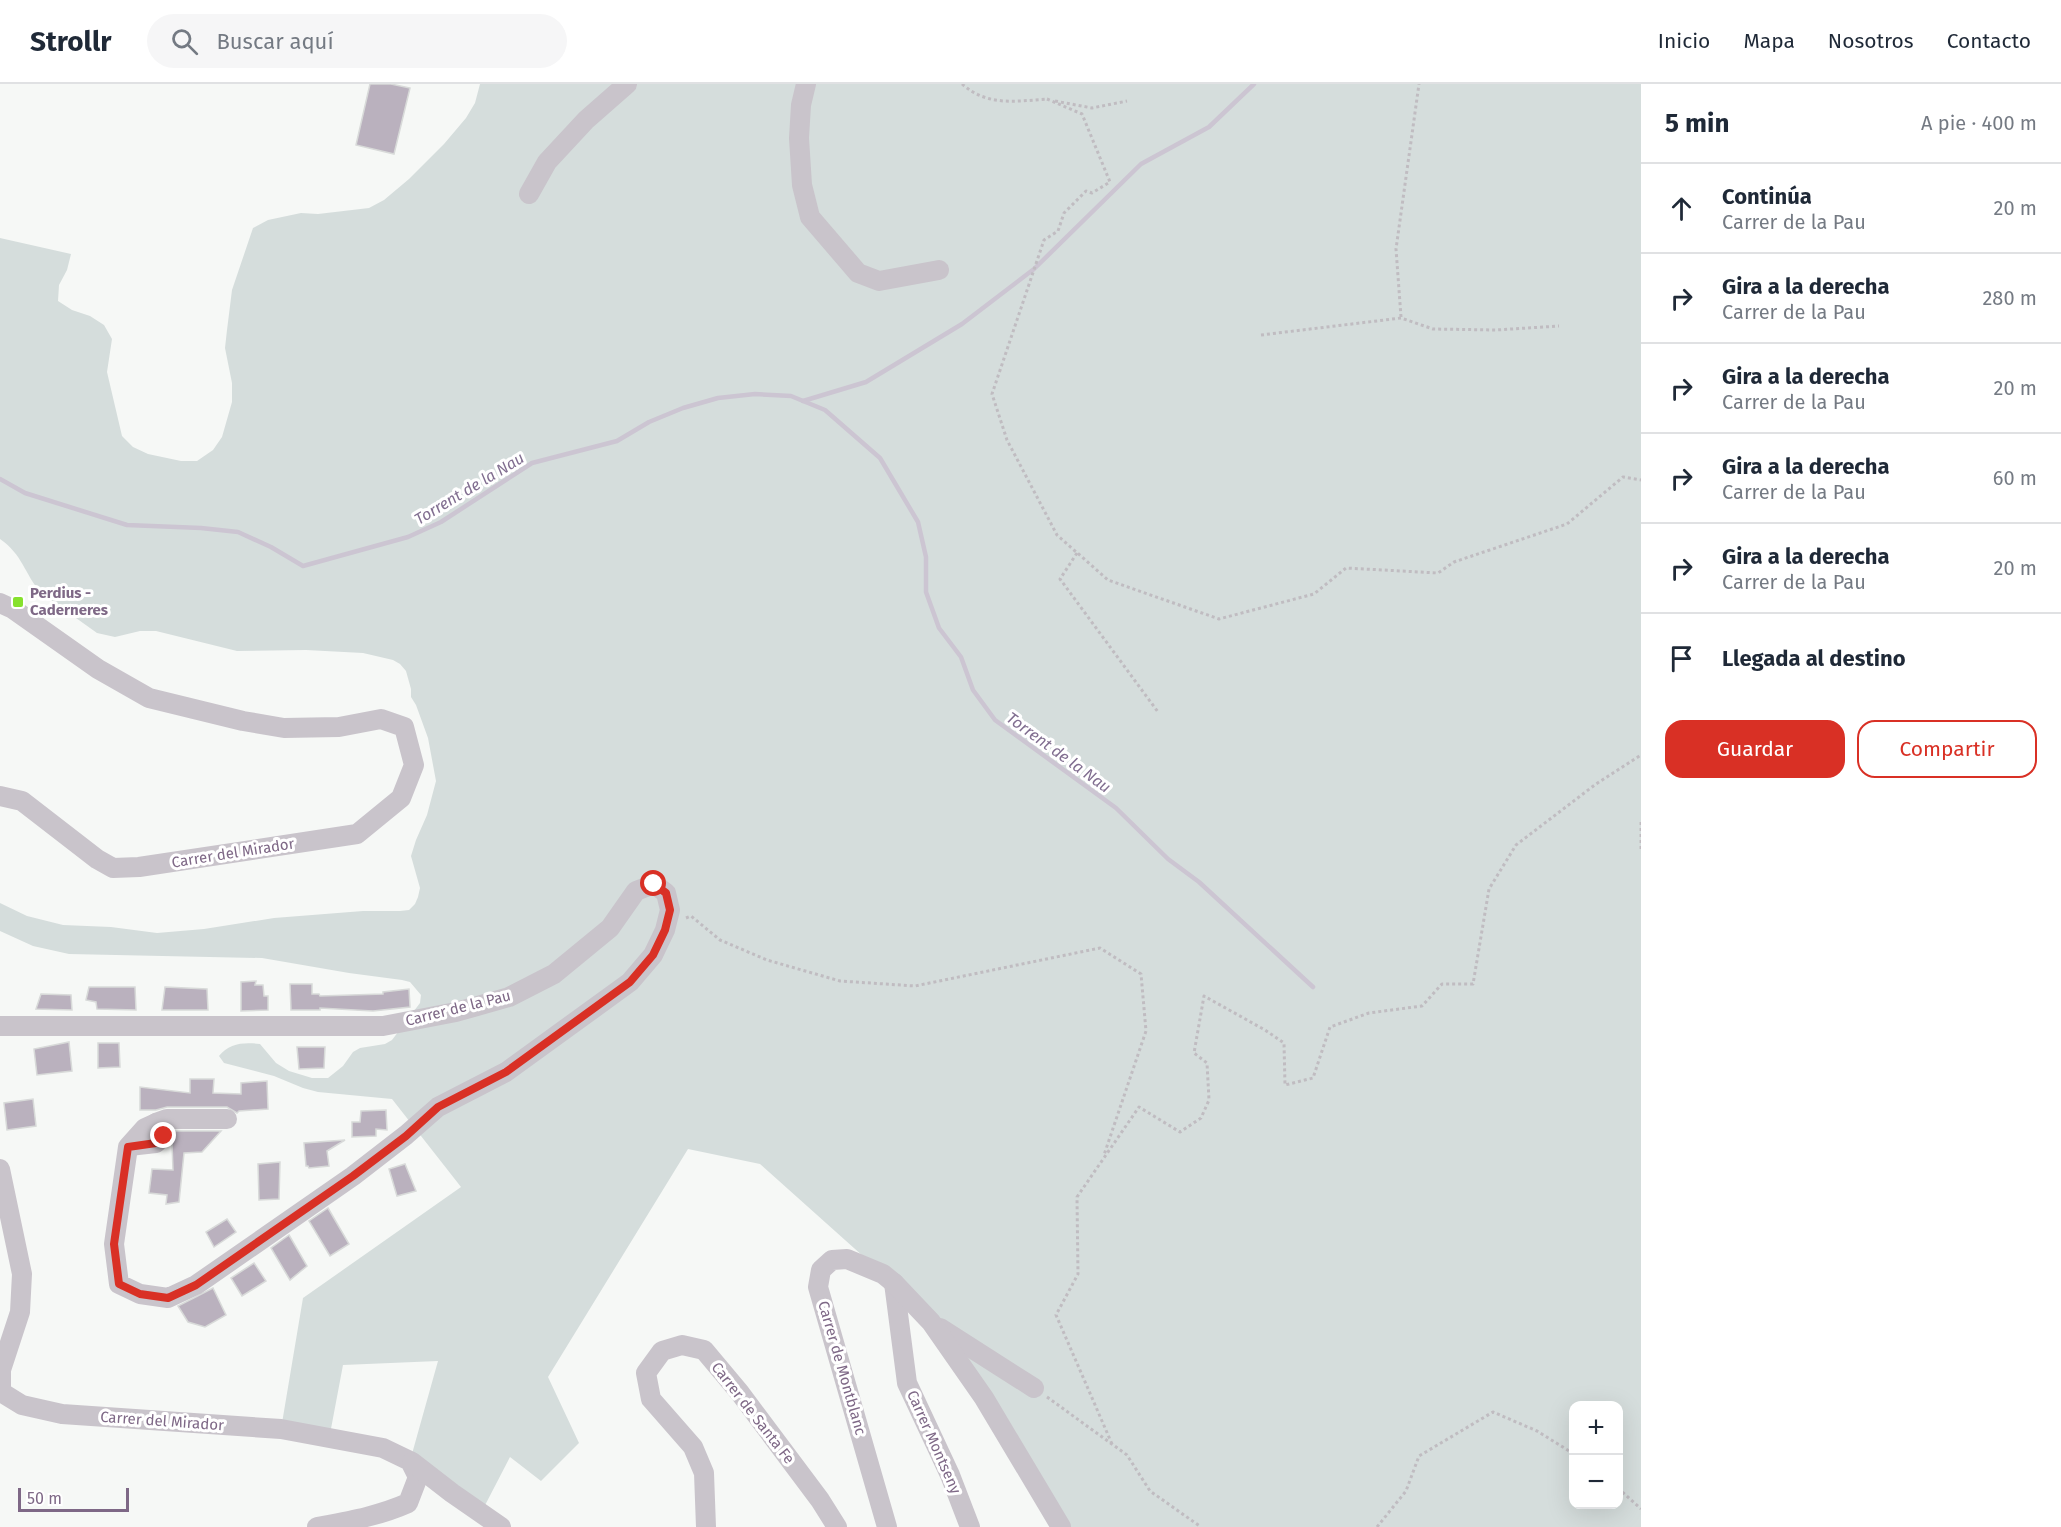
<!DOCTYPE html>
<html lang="es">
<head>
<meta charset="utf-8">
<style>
	:root { --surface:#fff; --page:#f6f6f7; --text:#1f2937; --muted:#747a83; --line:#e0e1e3; --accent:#d93025 }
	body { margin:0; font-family:"Fira Sans",sans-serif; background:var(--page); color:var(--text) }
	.controls { position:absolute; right:18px; bottom:18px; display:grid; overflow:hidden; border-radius:12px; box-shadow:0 6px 24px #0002 }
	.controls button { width:54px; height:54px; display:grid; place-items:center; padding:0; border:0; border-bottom:2px solid var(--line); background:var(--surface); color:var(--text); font:30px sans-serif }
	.scale { position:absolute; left:18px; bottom:15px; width:111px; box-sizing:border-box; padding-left:6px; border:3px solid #7e6886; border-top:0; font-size:16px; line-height:21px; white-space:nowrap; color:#7e6886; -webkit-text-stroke:4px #fff; paint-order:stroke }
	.stop { position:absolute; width:18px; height:18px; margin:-14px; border:4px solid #d93025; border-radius:50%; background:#fff }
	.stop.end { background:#d93025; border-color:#fff; box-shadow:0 2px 6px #0008 }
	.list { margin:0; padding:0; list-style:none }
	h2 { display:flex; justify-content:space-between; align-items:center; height:78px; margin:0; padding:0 24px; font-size:26px }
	h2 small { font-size:20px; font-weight:400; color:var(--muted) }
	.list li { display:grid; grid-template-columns:39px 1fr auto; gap:18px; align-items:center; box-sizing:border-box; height:90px; padding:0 24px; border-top:2px solid var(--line) }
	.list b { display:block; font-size:22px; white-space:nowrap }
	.list p { margin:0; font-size:20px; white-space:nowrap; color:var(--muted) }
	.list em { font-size:20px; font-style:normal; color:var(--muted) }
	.actions { display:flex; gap:12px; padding:18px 24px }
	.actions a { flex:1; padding:14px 0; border:2px solid var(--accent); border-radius:18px; text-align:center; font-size:21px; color:var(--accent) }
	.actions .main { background:var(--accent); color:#fff }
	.icon { flex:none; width:33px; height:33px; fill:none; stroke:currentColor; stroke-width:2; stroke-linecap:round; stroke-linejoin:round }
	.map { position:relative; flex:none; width:1641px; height:1443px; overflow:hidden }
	header { display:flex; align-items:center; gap:36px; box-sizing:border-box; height:84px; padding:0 30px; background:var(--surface); border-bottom:2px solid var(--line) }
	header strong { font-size:28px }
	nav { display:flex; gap:33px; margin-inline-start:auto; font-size:21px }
	.search { width:420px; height:54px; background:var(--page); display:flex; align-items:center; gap:15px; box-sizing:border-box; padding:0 21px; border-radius:33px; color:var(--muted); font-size:22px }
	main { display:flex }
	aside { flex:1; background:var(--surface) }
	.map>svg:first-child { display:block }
	.green { fill:#d5dddc; fill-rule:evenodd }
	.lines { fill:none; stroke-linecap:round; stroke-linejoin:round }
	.stream { stroke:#ccc5d2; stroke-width:4.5 }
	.building { fill:#bab1be; stroke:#d8dad9; stroke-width:1.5 }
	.path { stroke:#c0bcc1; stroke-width:3; stroke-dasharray:3 3; stroke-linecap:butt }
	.minor { stroke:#c9c4cb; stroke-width:20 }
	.route { stroke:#d93025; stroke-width:8 }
	.poi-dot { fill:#86e12d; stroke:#fff; stroke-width:2 }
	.labels { text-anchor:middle; stroke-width:6; stroke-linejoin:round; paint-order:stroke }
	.poi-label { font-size:15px; font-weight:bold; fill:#7e6886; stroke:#fff; text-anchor:start }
	.street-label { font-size:15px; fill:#7e6886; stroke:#fff }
	.water-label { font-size:16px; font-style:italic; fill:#816e90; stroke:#fff }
</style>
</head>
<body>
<header>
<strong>Strollr</strong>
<div class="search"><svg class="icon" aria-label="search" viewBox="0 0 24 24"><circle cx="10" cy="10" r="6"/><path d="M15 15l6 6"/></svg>Buscar aquí</div>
<nav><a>Inicio</a><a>Mapa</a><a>Nosotros</a><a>Contacto</a></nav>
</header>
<main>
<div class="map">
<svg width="1641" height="1443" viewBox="0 0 1641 1443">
	<rect width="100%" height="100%" fill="#f6f8f6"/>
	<!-- green -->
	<path class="green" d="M 480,0 L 1641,0 L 1641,1443 L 1061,1443 L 984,1314 L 883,1190 L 760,1080 L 688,1065 L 548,1293 L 579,1359 L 541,1397 L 510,1373 L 481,1429 L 410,1377 L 438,1277 L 343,1281 L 330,1350 L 281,1345 L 303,1214 L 461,1103 L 392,1015 L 318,1008 L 303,1004 L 274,992 L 224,979 L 219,972 C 229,959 244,958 260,960 L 276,979 L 289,987 L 312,994 L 328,994 L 343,982 L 353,968 L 360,964 L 385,960 L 392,956 L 420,919 L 421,911 L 410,898 L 402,896 L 349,889 L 262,874 L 69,870 L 33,862 L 0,847 L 0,819 L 27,832 L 63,841 L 111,843 L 157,849 L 204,845 L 274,834 L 363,827 L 400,827 L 409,826 L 415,820 L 418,813 L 420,804 L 411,772 L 416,756 L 427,731 L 436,697 L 428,654 L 416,621 L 411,613 L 411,605 L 406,587 L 400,580 L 393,576 L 363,569 L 306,566 L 237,567 L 156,547 L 140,547 L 115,553 L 97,549 L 41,509 C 24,489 23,471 0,455 L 0,154 L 71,170 L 67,186 L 59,201 L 58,217 L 72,226 L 90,232 L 104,241 L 112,255 L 107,288 L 122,352 L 133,363 L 148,370 L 181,377 L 197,377 L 213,366 L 222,353 L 232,318 L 232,299 L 225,264 L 227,246 L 232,206 L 253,144 L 268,136 L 301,129 L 318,130 L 369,124 L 384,116 L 409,95 L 444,60 L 466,34 L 475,19 ZM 1574,1322 L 1618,1322 L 1618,1420 L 1574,1420 Z"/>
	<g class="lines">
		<!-- stream -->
		<g class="stream">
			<path d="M 803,317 L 866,298 L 962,240 L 1034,185 L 1141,80 L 1209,43 L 1254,0"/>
			<path d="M 0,395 L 25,409 L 127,441 L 201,444 L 238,448 L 271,463 L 303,482 L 408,453 L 441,438 L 532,379 L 617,357 L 649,338 L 683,324 L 718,314 L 755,310 L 791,312 L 825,326 L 880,374 L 918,438 L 926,473 L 926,508 L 939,544 L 961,573 L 973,606 L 995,636 L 1116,724 L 1168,775 L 1199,798 L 1313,903"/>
		</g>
	</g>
	<!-- building -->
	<g class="building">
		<path d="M 370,0 L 391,0 L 410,4 L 394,70 L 356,61 Z"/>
		<path d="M 256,897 L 255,901 L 263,901 L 264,912 L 268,912 L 268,926 L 241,927 L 241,898 Z"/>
		<path d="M 290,900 L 312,900 L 312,910 L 319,910 L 320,912 L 383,910 L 383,908 L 409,905 L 410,923 L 373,927 L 320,924 L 320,926 L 291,926 Z"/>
		<path d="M 89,903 L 135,903 L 136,926 L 97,925 L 96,918 L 86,916 Z"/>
		<path d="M 165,903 L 207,905 L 208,926 L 162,926 Z"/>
		<path d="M 41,910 L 71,911 L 72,926 L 36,925 Z"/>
		<path d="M 69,958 L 72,987 L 37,991 L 34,965 Z"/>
		<path d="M 98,959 L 119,959 L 120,983 L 98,984 Z"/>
		<path d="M 297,963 L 325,963 L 324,984 L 299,985 Z"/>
		<path d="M 190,995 L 214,995 L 213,1009 L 241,1010 L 241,999 L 267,997 L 268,1025 L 239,1027 L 237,1029 L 227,1023 L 167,1023 L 156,1026 L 140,1026 L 140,1003 L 190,1009 Z"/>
		<path d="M 33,1015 L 36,1042 L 7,1046 L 4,1019 Z"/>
		<path d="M 386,1026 L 387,1046 L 376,1045 L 376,1052 L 352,1053 L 352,1038 L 360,1038 L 361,1027 Z"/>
		<path d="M 175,1047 L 221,1047 L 202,1068 L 184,1069 L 179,1118 L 166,1120 L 167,1111 L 149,1109 L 152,1085 L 173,1086 L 172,1060 Z"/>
		<path d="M 345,1056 L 327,1067 L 329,1082 L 309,1084 L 308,1082 L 306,1082 L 304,1059 Z"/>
		<path d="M 280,1078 L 279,1115 L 259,1116 L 258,1080 Z"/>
		<path d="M 405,1080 L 416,1107 L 397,1112 L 389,1085 Z"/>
		<path d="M 328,1124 L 349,1160 L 330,1172 L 309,1137 Z"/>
		<path d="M 227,1135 L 236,1148 L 214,1163 L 206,1148 Z"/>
		<path d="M 289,1151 L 307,1182 L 290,1196 L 271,1164 Z"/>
		<path d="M 254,1179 L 266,1197 L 242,1212 L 231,1194 Z"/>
		<path d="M 213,1204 L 226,1231 L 205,1243 L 188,1238 L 178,1222 Z"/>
	</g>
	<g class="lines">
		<!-- path -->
		<g class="path">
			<path d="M 962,0 C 988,23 1016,17 1048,15"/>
			<path d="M 1047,15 L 1082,30 L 1110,98 L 1092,109 L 1086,107 L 1064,129 L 1058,147 L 1044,156 L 992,310 L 1007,356 L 1057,451 L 1108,496 L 1219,535 L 1314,510 L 1346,484 L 1438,489 L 1454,478 L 1567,440 L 1623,393 L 1641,396"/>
			<path d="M 1055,17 L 1092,24 L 1127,17"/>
			<path d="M 1401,233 L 1396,165 L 1419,0"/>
			<path d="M 1261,251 L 1401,234 L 1433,245 L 1496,246 L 1559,242"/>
			<path d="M 1077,469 L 1060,495 L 1158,628"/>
			<path d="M 1641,738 L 1641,768"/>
			<path d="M 686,834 L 691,832 L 720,856 L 767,876 L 840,897 L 915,902 L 1100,864 L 1141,890 L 1146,947 L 1104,1071"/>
			<path d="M 1047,1313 L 1127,1371 L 1150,1407 L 1201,1443"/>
			<path d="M 1112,1360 L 1056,1231 L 1078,1190 L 1077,1113 L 1139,1023 L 1180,1048 L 1201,1034 L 1209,1016 L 1207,979 L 1194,969 L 1204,912 L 1265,946 L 1284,959 L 1285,1001 L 1313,994 L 1330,943 L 1369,929 L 1422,922 L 1442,900 L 1473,900 L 1489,805 L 1516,761 L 1596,700 L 1641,671"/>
			<path d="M 1618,1404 L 1641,1425"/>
			<path d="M 1377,1443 L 1406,1407 L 1419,1372 L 1493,1328 L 1537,1347 L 1574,1370"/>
		</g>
		<!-- minor -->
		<g class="minor">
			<path d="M 806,0 L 801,21 L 799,54 L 802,101 L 810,133 L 858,189 L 879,197 L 939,186"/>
			<path d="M 529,110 L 547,78 L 586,36 L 627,0"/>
			<path d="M 0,519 L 13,525 L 98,585 L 149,614 L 243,637 L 284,644 L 339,643 L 381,635 L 404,643 L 414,681 L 401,714 L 357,750 L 139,783 L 113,784 L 97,775 L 22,717 L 0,712"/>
			<path d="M 0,942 L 383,942 L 456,928 L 509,913 L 554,890 L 610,844 L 636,807 L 654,800 L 666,809 L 670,826 L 665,846 L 653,871 L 630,898 L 506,988 L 438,1023 L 406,1051 L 353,1092 L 196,1201 L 168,1214 L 140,1210 L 119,1200 L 114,1160 L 128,1063 L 145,1044 L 156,1039 L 163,1044 L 163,1052 L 156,1059 L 129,1062"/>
			<path d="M 156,1039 L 167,1035 L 227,1035"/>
			<path d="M 0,1085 L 22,1190 L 20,1228 L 1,1286 L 1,1308 L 22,1321 L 62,1330 L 281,1345 L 383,1364 L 410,1377 L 418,1393 L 408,1419 C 379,1432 349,1437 317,1443"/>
			<path d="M 894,1199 L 907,1299 L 950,1391 L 970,1443"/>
			<path d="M 940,1244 L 1034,1304"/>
			<path d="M 412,1378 L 452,1409 L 501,1443"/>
			<path d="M 706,1443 L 704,1389 L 693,1363 L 651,1315 L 646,1289 L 662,1267 L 682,1261 L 704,1266 L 740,1309 L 820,1416 L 837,1443"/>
			<path d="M 887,1443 L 818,1203 L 821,1186 L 832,1176 L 847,1175 L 883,1190 L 894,1199 L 931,1238 L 984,1314 L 1061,1443"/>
		</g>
	</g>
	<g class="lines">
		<!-- route -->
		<path class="route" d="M 164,1052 L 156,1059 L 128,1063 L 114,1160 L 119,1200 L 140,1210 L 168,1214 L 196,1201 L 353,1092 L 406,1052 L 438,1023 L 506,988 L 630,898 L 653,871 L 665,846 L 670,826 L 666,809 L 654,800"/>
	</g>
	<!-- markers -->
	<rect class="poi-dot" x="12" y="512" width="12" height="12" rx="3"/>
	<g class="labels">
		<!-- poi labels -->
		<g class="poi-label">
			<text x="30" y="514">Perdius -<tspan x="30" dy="17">Caderneres</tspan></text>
		</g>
		<!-- street labels -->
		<g class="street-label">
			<text transform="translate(233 769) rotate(-9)" y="5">Carrer del Mirador</text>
			<text transform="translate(458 924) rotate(-14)" y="5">Carrer de la Pau</text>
			<text transform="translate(842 1284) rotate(74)" y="5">Carrer de Montblanc</text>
			<text transform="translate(753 1329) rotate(52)" y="5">Carrer de Santa Fe</text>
			<text transform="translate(162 1337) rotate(4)" y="5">Carrer del Mirador</text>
			<text transform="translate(934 1358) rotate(66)" y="5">Carrer Montseny</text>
		</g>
		<!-- water labels -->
		<g class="water-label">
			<text transform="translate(469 404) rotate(-31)" y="6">Torrent de la Nau</text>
			<text transform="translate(1059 668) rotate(36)" y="6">Torrent de la Nau</text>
		</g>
	</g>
</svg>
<div class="controls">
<button>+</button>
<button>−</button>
</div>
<div class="scale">50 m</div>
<div class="stop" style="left:654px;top:800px"></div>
<div class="stop end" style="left:164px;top:1052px"></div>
</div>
<aside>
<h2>5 min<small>A pie · 400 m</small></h2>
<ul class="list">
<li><svg class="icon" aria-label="ahead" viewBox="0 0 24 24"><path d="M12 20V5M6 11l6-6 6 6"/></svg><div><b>Continúa</b><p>Carrer de la Pau</p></div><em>20 m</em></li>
<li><svg class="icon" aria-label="right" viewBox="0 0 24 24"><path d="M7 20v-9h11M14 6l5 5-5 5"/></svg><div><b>Gira a la derecha</b><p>Carrer de la Pau</p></div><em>280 m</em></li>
<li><svg class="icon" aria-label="right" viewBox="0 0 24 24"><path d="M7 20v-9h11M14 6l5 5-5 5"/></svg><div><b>Gira a la derecha</b><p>Carrer de la Pau</p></div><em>20 m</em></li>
<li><svg class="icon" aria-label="right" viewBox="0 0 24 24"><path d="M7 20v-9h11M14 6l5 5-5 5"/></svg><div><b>Gira a la derecha</b><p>Carrer de la Pau</p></div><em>60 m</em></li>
<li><svg class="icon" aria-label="right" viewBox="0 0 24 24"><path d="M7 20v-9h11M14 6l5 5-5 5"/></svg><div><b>Gira a la derecha</b><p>Carrer de la Pau</p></div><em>20 m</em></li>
<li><svg class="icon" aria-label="arrive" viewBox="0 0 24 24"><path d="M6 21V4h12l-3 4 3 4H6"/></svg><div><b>Llegada al destino</b></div></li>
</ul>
<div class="actions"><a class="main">Guardar</a><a>Compartir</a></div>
</aside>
</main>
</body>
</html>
